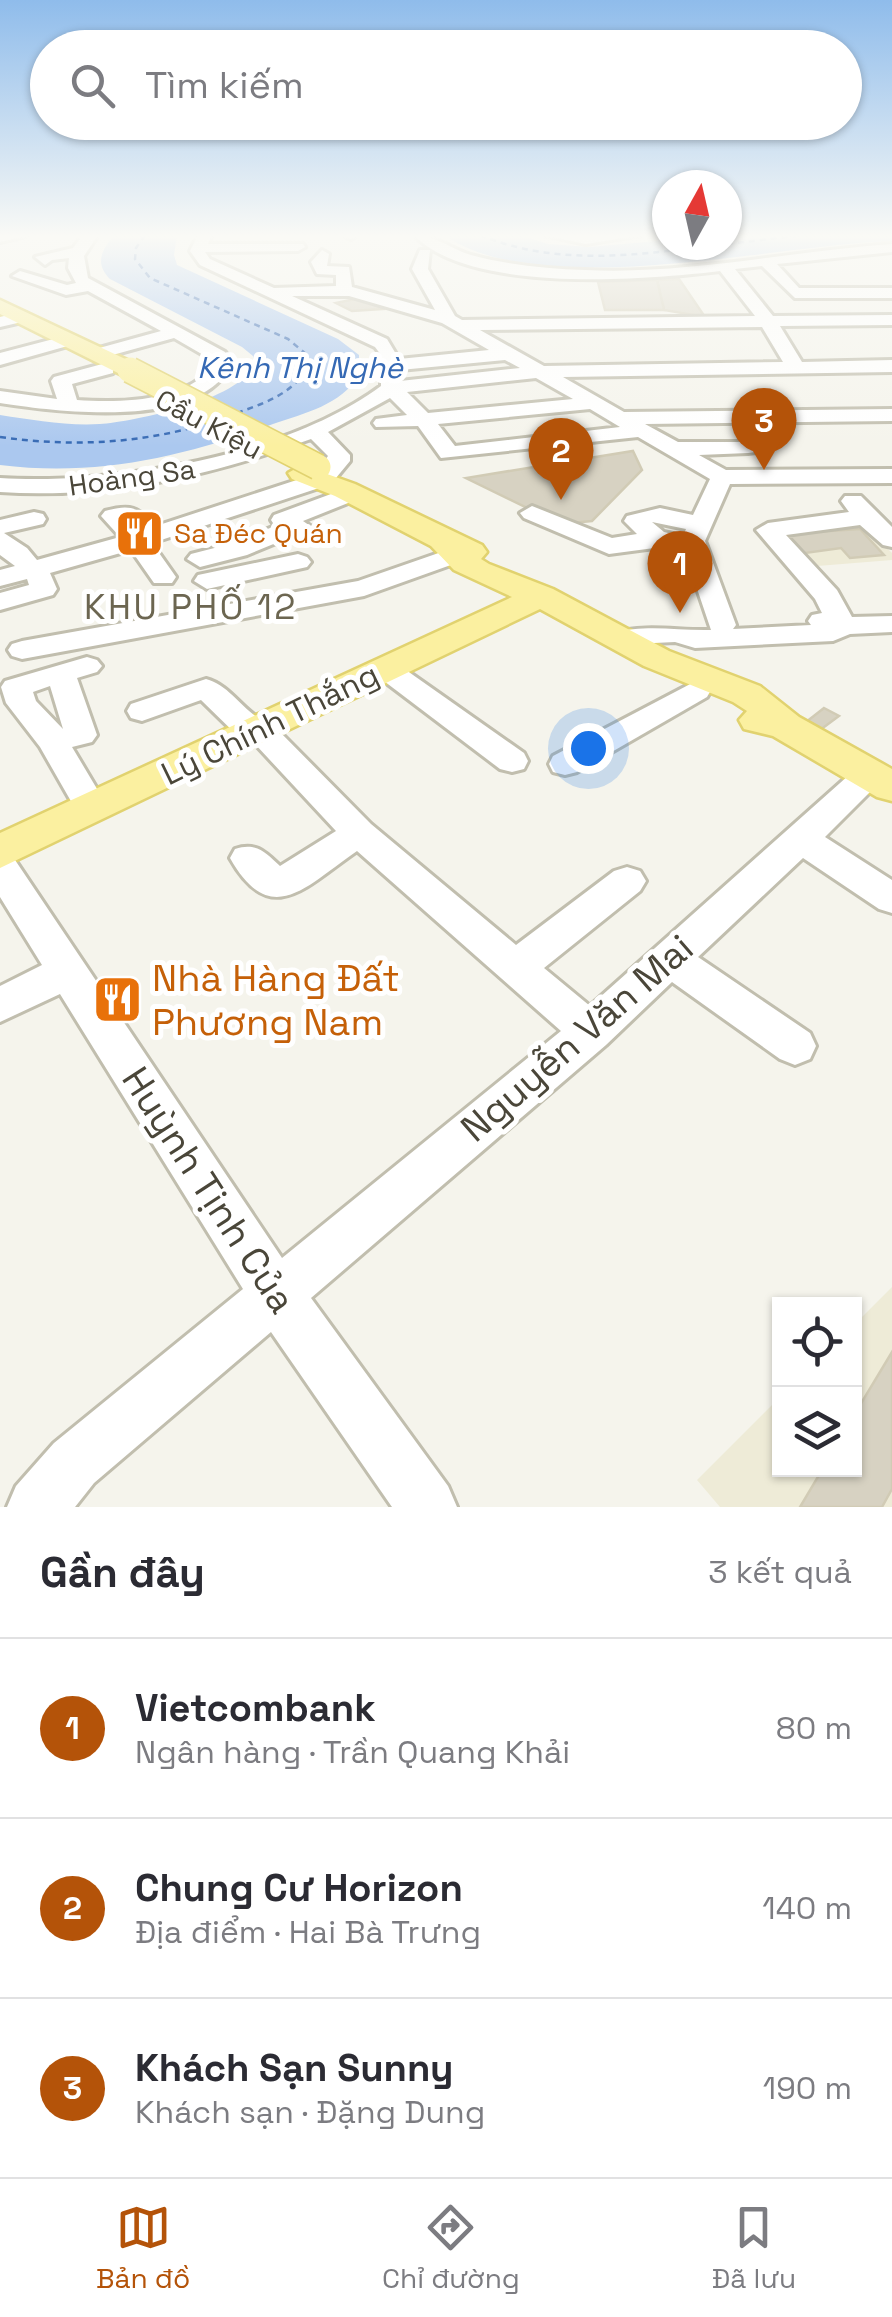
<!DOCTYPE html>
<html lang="vi">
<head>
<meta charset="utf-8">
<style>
	:root { --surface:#fff; --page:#f7f7f7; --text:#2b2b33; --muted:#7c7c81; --line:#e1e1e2; --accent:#b45309 }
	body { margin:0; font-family:"Space Grotesk",sans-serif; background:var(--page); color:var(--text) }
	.controls { position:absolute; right:30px; bottom:30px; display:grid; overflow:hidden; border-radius:0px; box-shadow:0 2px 8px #0004 }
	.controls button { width:90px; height:90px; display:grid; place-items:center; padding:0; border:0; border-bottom:2px solid var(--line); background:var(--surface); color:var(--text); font:50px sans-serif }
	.compass { position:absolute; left:652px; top:170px; width:90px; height:90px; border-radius:50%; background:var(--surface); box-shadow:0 2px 8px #0004; rotate:8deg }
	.you { position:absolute; left:588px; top:748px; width:35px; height:35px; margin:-25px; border:8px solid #fff; border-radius:50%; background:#1a73e8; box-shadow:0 0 0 15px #1a73e833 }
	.badge { display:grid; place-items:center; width:65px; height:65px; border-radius:50%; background:var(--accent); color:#fff; font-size:32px; font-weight:700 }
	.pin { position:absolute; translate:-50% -82px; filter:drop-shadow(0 2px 5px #0008) }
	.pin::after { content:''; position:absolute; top:52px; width:35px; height:30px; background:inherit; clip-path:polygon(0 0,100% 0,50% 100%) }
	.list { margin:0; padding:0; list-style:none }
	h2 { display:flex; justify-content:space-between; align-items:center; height:130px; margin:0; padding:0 40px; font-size:42px }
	h2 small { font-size:32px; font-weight:400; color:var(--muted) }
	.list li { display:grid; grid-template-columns:65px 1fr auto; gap:30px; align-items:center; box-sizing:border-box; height:180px; padding:0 40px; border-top:2px solid var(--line) }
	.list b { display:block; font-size:38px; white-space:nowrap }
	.list p { margin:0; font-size:32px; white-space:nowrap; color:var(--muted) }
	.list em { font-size:32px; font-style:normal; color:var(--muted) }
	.icon { flex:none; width:55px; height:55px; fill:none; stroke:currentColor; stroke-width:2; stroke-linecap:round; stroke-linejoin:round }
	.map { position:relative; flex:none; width:892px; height:1507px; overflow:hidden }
	.search { position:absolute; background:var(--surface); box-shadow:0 2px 8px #0004; left:30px; right:30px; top:30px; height:110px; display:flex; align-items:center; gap:25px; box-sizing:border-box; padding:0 35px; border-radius:55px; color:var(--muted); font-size:38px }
	.sheet { height:670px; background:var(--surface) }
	nav { display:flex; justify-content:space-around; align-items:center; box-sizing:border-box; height:140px; border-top:2px solid var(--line); background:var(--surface); font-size:28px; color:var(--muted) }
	nav a { display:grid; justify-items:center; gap:5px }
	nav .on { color:var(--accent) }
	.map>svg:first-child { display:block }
	.education { fill:#eeebd7 }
	.water { fill:#abc8ef }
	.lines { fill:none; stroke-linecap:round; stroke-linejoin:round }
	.ferry { stroke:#3569b4; stroke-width:2.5; stroke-dasharray:6 5; stroke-linecap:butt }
	.building { fill:#d7d2c2; stroke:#d1cbb5; stroke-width:2.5 }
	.minor-casing { stroke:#c1beae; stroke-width:6 }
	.major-casing { stroke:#e1d26f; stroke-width:5 }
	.minor { fill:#fff; fill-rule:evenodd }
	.major { fill:#fbf0a0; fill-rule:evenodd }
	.major-bridge-casing { stroke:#e1d26f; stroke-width:28; stroke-linecap:butt }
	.major-bridge { stroke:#fbf0a0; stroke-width:25 }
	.labels { text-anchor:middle; stroke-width:10; stroke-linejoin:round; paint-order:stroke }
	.far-street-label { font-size:28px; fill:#4a4639; stroke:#fff }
	.far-food-label { font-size:28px; fill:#c56008; stroke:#fff; text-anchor:start }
	.far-water-label { font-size:30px; font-style:italic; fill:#3569b4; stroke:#fff }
	.street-label { font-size:32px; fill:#4a4639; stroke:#fff }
	.neighbourhood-label { font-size:35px; letter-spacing:2.5px; fill:#6c6651; stroke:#fff }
	.near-food-label { font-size:38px; fill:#c56008; stroke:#fff; text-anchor:start }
	.near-street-label { font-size:38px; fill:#4a4639; stroke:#fff }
</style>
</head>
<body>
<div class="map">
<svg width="892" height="1507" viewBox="0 0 892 1507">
	<rect width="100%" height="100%" fill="#f5f4ec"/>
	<!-- education -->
	<g class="education">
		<path d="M 861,524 L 892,553 L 892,560 L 805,567 L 778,532 Z"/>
		<path d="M 892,1287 L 892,1507 L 720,1507 L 697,1480 L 779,1398 L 780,1470 L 854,1470 L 855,1324 Z"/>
	</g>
	<!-- water -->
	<g class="water">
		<path d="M 114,235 L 177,235 L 174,255 L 177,265 L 338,339 L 359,355 L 359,375 C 341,405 305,413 273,424 C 182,457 97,477 0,465 L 0,415 C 33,420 66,426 100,424 C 131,422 260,397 253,356 L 242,347 L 110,279 C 94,263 102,250 114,235 Z"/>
		<path d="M 444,235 L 520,235 L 548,244 L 590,247 L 667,240 L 667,245 L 727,245 L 727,235 L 892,235 L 892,241 C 775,244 542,303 444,235 Z"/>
	</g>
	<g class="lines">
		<!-- ferry -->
		<g class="ferry">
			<path d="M 145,235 L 136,248 L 135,259 L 150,278 L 288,339 L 306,354 L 308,366 C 294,393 267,402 240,412"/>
			<path d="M 480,235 C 558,267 636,255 717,245"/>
			<path d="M 727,244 L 803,235"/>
			<path d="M 0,437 C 72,447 139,444 209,423"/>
		</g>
	</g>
	<!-- building -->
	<g class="building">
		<path d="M 679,279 L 705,317 L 664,310 L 657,280 Z"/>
		<path d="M 657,280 L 664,310 L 605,310 L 598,282 Z"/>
		<path d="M 369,296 L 385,304 L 376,306 L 382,309 L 352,311 L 336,303 Z"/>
		<path d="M 633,451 L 642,470 L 592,521 L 560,524 L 466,478 Z"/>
		<path d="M 860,529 L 884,555 L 850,558 L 841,548 L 798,554 L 783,534 Z"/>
		<path d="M 824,708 L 839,716 L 820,730 L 806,722 Z"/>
		<path d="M 892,1352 L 892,1489 L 882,1507 L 800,1507 L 822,1470 L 854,1470 L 854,1415 Z"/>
	</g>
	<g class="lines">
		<defs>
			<g id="minor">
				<path d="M 0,235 L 25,235 L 26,236 L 0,242 Z"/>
				<path d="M 83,235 L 98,235 L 84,256 L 88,278 L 225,352 L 232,362 C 203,431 58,412 0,403 L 0,391 L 57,399 L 51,381 L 54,377 L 106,363 L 113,365 L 113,373 L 72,384 L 77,400 C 119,403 181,402 211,369 L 212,360 L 174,338 L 98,359 L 92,358 L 92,350 L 161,331 L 88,291 L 66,295 L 12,276 L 20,271 L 67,285 L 76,283 L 68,268 L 69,258 L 52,260 L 45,265 L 35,257 L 73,248 Z"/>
				<path d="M 198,235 L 212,235 L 208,244 L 303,244 L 305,247 L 298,251 L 205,252 L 210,259 L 274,288 L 336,286 L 336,275 L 317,274 L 311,262 L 322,250 L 329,254 L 327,266 L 349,267 L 352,287 L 435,310 L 412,269 L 420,250 L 430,250 L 428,269 L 455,316 L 462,320 L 755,316 L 720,271 C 646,280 469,294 414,235 C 435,235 451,249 471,255 C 508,265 547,269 585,270 C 687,275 790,251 892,244 L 892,252 L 777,264 L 799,288 L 892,288 L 892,298 L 795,298 L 762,266 L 735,269 L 773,316 L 892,315 L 892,325 L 780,326 L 802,362 L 892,360 L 892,372 L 563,377 L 624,412 L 892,409 L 892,421 L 645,424 L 678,442 L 756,442 L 759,447 L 756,452 L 748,453 L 699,455 L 726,470 L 892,469 L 892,483 L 730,484 L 705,541 L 736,625 L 733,629 L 811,625 L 808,621 L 812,615 L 822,613 L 815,599 L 756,530 L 768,523 L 849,512 L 841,501 L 845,496 L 861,496 L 892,527 L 892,547 L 883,545 L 860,525 L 786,535 L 837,590 L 852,617 L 892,616 L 892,632 L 850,634 L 833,641 L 695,648 L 675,642 L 612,645 L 608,639 L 612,633 C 648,624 677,631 711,630 L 681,541 L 686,529 L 652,522 L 664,532 L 677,535 L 680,540 L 677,545 L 609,554 L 524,518 L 520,513 L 532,506 L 612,538 L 637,534 L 624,521 L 627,516 L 660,508 L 693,515 L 710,479 L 638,437 L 441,458 L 418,426 L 376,427 L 373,423 L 376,419 L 407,415 L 390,398 L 328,432 L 350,455 L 350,461 L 331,484 L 152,543 L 176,577 L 172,583 L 154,583 L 131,550 L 50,573 L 57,589 L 53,595 L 0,610 L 0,593 L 29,585 L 27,579 L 0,586 L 0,570 L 15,566 L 0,555 L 0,520 L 34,512 L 43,514 L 46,519 L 43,524 L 4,533 L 27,548 L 37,560 L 120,537 L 101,516 L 105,511 C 131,504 137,507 156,526 L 315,474 L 328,456 L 311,439 C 210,476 108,499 0,492 L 0,478 C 115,485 287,456 381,386 L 381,355 L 375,347 L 200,265 L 190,251 ZM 292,296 L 349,296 L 442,323 L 489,350 L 399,359 L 387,339 ZM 762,327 L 783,362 L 544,366 L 480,330 ZM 505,360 L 520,368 L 400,381 L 400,370 ZM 536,378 L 573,399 L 428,413 L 407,392 ZM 590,409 L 620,427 L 455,446 L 438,424 Z"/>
				<path d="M 343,235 L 358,235 L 351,239 Z"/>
				<path d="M 544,235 L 641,235 L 586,244 Z"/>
				<path d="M 20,312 L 26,313 L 26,321 L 0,327 L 0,317 Z"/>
				<path d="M 65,336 L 74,341 L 71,345 L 0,365 L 0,353 Z"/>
				<path d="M 350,487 L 362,494 L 358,499 L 303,521 L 326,537 L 323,542 L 314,544 L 293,536 L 247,555 L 200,567 L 187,559 L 191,554 L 230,544 L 275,526 L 271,520 L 274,515 Z"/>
				<path d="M 453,548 L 466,556 L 462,561 L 364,596 L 22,659 L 12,656 L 8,650 L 12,644 L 22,641 L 358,581 Z"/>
				<path d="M 298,554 L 307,557 L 311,562 L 307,567 L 207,589 L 194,581 L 198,575 Z"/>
				<path d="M 87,657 L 97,660 L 102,666 L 97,672 L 77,678 L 97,735 L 92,742 L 72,747 L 109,809 L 104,817 L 92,821 L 80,817 L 40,747 L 6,703 L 1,687 L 5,681 ZM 50,686 L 63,729 L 36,701 L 33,692 Z"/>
				<path d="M 386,660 L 396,663 L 524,753 L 528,761 L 524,769 L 512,772 L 500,769 L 376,675 L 371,669 L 376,663 Z"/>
				<path d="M 206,679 C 233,686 245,717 272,724 L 371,824 L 516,945 L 614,871 L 627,867 L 640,871 L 646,881 L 640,891 L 544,968 L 590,1006 L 858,767 L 870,764 L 882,767 L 887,775 L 825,837 L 892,880 L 892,913 L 879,909 L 803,858 L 698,957 L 810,1033 L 816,1046 L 810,1059 L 795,1065 L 780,1059 L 672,982 L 606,1045 L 311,1298 L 448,1486 L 457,1507 L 392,1507 L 271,1332 L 94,1483 L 75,1507 L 7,1507 L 16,1486 L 54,1443 L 243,1289 L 60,994 L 0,1022 L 0,986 L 42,965 L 0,897 L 0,854 L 13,857 L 282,1258 L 561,1031 L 357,851 C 307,885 271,931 230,858 L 235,849 C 256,842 265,852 280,866 L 336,831 L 255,744 L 243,741 L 201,700 L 142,721 L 131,718 L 127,711 L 131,704 Z"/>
				<path d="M 696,681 L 707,683 L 711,690 L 707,697 L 577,772 L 565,775 L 553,772 L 549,764 L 553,756 Z"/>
			</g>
			<g id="major">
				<path d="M 0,300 L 138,365 L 142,370 L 138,375 L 122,375 L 0,314 Z"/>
				<path d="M 302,465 L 355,484 L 482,545 L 487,552 L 481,559 L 489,564 L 553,589 L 669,651 L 760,686 L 799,717 L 892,769 L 892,801 L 877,797 L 773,736 L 744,729 L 739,720 L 747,711 L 733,702 L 644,666 L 540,609 L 0,868 L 0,833 L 512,597 L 454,570 L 431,546 L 335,496 L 292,479 L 288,473 Z"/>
			</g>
		</defs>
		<!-- minor casing -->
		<use href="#minor" class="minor-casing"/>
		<!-- major casing -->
		<use href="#major" class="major-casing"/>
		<!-- minor -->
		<use href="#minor" class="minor"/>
		<!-- major -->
		<use href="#major" class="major"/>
		<defs>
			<path id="major-bridge" d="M 130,370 L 318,467"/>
		</defs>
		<!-- major-bridge casing -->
		<use href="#major-bridge" class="major-bridge-casing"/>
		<!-- major-bridge -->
		<use href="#major-bridge" class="major-bridge"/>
	</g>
	<!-- sky -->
	<linearGradient id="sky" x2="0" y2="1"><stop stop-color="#8fbceb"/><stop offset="0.53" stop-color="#fafaf6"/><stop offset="1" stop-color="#fafaf6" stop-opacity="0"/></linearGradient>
	<rect width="892" height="446" fill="url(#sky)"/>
	<!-- icons -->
	<defs>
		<symbol id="restaurant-square" viewBox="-11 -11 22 22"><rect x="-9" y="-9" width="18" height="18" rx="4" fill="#e8710a" stroke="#fff"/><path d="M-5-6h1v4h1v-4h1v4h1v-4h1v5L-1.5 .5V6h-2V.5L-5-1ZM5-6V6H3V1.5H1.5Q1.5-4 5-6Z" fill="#fff"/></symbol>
	</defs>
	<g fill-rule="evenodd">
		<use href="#restaurant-square" x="112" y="506" width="55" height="55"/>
		<use href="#restaurant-square" x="90" y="972" width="55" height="55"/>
	</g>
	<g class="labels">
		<!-- far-street labels -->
		<g class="far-street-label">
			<text transform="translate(209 424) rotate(28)" y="10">Cầu Kiệu</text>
			<text transform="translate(132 477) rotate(-8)" y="10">Hoàng Sa</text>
		</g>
		<!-- far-food labels -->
		<g class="far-food-label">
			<text x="174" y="543">Sa Đéc Quán</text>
		</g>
		<!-- far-water labels -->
		<g class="far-water-label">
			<text x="300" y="378">Kênh Thị Nghè</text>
		</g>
		<!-- street labels -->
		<g class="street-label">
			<text transform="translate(270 724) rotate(-26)" y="11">Lý Chính Thắng</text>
		</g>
		<!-- neighbourhood labels -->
		<g class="neighbourhood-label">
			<text x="191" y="619">KHU PHỐ 12</text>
		</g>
		<!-- near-food labels -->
		<g class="near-food-label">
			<text x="152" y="991">Nhà Hàng Đất<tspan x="152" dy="44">Phương Nam</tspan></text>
		</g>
		<!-- near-street labels -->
		<g class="near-street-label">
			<text transform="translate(577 1038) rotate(-41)" y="13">Nguyễn Văn Mai</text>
			<text transform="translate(209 1190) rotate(57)" y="13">Huỳnh Tịnh Của</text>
		</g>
	</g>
</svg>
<div class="controls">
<button><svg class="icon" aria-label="locate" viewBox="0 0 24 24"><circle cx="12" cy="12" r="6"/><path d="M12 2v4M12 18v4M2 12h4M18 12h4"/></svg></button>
<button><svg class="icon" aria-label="layers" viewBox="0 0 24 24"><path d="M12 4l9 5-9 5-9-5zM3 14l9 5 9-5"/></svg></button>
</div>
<svg class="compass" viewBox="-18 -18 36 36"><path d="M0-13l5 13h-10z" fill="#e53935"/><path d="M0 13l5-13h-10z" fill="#7c7c81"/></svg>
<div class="you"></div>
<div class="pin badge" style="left:680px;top:613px">1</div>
<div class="pin badge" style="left:561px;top:500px">2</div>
<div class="pin badge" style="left:764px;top:470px">3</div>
<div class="search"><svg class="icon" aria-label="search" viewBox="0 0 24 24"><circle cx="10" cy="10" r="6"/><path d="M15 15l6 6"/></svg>Tìm kiếm</div>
</div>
<section class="sheet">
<h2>Gần đây<small>3 kết quả</small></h2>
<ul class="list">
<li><span class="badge">1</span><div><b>Vietcombank</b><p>Ngân hàng · Trần Quang Khải</p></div><em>80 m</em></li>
<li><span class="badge">2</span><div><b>Chung Cư Horizon</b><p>Địa điểm · Hai Bà Trưng</p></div><em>140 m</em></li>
<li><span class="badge">3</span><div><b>Khách Sạn Sunny</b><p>Khách sạn · Đặng Dung</p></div><em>190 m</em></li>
</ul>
</section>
<nav>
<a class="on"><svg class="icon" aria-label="map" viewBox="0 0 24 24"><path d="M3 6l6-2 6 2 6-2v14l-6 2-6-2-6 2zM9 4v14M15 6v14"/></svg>Bản đồ</a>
<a><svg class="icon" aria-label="directions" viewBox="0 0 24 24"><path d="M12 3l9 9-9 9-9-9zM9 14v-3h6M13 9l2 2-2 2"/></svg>Chỉ đường</a>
<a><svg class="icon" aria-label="saved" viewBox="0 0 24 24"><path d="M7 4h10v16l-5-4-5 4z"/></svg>Đã lưu</a>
</nav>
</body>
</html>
